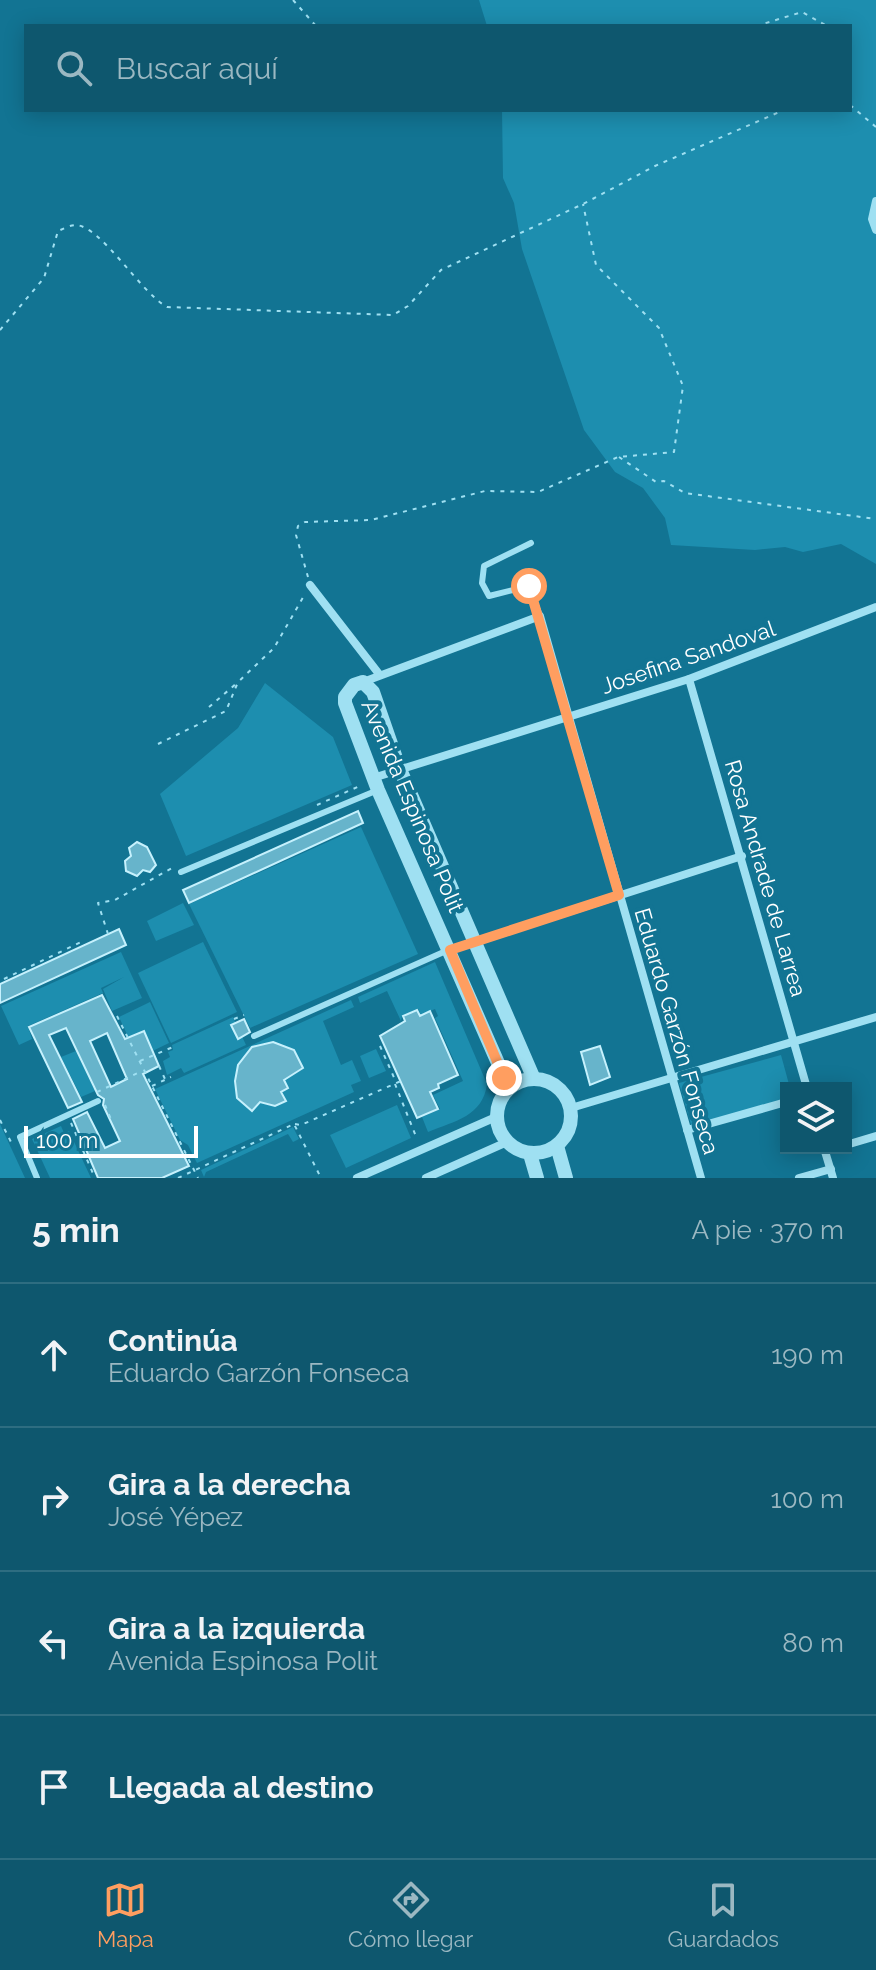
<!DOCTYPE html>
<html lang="es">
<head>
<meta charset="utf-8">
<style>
	:root { --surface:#0e576e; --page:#175d73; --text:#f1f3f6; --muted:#9bb8c2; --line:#2e6d81; --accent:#ff9e60 }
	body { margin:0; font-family:Raleway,sans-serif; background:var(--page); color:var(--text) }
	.controls { position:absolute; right:24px; bottom:24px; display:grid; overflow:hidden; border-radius:0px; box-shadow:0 4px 20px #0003 }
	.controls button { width:72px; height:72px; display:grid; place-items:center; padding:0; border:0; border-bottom:2px solid var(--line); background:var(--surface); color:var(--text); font:40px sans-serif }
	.scale { position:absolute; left:24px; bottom:20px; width:174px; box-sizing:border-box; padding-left:8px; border:4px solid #fff; border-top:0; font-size:22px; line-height:28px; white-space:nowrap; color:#fff; -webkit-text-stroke:6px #127493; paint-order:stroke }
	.stop { position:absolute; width:24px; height:24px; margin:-18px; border:6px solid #ff9e60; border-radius:50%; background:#fff }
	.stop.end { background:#ff9e60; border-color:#fff; box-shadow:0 2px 8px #0008 }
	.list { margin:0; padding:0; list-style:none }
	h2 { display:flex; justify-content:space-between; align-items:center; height:104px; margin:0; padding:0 32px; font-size:34px }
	h2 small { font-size:26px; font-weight:400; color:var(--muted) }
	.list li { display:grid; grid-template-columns:52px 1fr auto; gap:24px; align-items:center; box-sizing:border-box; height:144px; padding:0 32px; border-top:2px solid var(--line) }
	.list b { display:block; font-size:30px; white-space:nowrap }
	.list p { margin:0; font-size:26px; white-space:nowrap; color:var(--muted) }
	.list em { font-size:26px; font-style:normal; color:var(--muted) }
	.icon { flex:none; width:44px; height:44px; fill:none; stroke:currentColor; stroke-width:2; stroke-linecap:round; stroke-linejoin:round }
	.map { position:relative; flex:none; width:876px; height:1178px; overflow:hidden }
	.search { position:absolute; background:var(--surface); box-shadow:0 4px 20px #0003; left:24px; right:24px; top:24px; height:88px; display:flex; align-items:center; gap:20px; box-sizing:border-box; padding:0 28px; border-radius:0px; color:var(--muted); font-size:30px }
	.sheet { height:680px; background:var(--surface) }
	nav { display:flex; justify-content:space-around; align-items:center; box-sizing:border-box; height:112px; border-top:2px solid var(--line); background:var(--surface); font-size:22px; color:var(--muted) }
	nav a { display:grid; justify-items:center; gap:4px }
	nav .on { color:var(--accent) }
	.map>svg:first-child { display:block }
	.green { fill:#1d8eaf }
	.building { fill:#67b4cb; stroke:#c6f1fd; stroke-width:2; fill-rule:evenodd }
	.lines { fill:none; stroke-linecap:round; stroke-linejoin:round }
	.path { stroke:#9fe0f2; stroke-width:2; stroke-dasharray:4 6; stroke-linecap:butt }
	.service { stroke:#9fe0f2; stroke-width:6 }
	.minor { stroke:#9fe0f2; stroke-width:8 }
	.tertiary { stroke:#9fe0f2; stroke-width:14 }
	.route { stroke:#ff9e60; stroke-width:10 }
	.labels { text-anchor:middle; stroke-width:8; stroke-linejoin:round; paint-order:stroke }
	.street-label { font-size:22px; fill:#fff; stroke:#127493 }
</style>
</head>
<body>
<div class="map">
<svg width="876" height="1178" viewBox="0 0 876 1178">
	<rect width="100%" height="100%" fill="#127493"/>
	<!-- green -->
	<g class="green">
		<path d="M 479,0 L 876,0 L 876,564 L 841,544 L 803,552 L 785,547 L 755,550 L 671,545 L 665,518 L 643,488 L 615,472 L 584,430 L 522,249 L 514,203 L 503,178 L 502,110 L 850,110 L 850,26 L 487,26 Z"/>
		<path d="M 265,683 L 333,737 L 352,785 L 186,856 L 160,794 L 238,728 Z"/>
		<path d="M 361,827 L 418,954 L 250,1028 L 189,904 Z"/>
		<path d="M 183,903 L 194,925 L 156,941 L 147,921 Z"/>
		<path d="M 203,942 L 237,1012 L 171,1043 L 138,973 Z"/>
		<path d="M 121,952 L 142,998 L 112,1011 L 103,989 L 124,977 L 101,988 L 103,993 L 28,1026 L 32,1039 L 19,1045 L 1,1006 Z"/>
		<path d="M 435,962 L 487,1084 C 483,1116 455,1121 428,1132 L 422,1117 L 440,1109 L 433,1095 L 463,1081 L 435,1018 L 438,1016 L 435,1009 L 421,1015 L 418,1009 L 402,1016 L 401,1021 L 387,991 L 360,1003 L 358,997 Z"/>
		<path d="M 351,1000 L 354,1007 L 323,1021 L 341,1065 L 352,1060 L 361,1081 L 351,1085 L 354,1092 L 197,1163 L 188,1145 L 180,1140 L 155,1089 Z"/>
		<path d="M 150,1002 L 169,1043 L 138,1058 L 119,1017 Z"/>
		<path d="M 233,1017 L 246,1045 L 184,1073 L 181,1068 L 167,1075 L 163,1061 L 170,1057 L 168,1052 L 173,1050 L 172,1045 Z"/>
		<path d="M 376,1049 L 386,1071 L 369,1078 L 360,1056 Z"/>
		<path d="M 76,1051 L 95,1091 L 81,1097 L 61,1057 Z"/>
		<path d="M 781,1055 L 790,1088 L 786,1088 L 786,1102 L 692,1128 L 679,1083 Z"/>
		<path d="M 397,1105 L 411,1138 L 346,1168 L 330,1135 Z"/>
		<path d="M 0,1124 L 25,1178 L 0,1178 Z"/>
		<path d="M 61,1126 L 64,1133 L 69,1131 L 91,1178 L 50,1178 L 32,1139 Z"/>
		<path d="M 293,1127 L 299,1139 L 293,1142 L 288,1134 L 206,1172 L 204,1177 L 201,1170 Z"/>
	</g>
	<!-- building -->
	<g class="building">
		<path d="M 358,811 L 363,823 L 189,903 L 183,890 Z"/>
		<path d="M 137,842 L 147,847 L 156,865 L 150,872 L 143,870 L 137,876 L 126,871 L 125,861 L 131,856 L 129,848 Z"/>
		<path d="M 119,929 L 126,945 L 0,1003 L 0,984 Z"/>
		<path d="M 102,995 L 125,1039 L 144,1031 L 159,1066 L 143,1074 L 189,1166 L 162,1178 L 98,1178 L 73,1119 L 87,1112 L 105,1148 L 120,1141 L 103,1105 L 104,1099 L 98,1095 L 66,1028 L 49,1035 L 82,1102 L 68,1108 L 29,1027 ZM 107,1033 L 127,1079 L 111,1087 L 90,1041 Z"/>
		<path d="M 417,1010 L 420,1016 L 430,1011 L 458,1075 L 438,1084 L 439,1088 L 430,1092 L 438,1109 L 417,1118 L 380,1036 L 405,1021 L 403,1016 Z"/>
		<path d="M 244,1019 L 250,1032 L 238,1039 L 231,1025 Z"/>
		<path d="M 273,1042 L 294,1050 L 303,1068 L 284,1080 L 288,1088 L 281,1092 L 286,1101 L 275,1106 L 260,1102 L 252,1111 L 237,1098 L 235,1081 L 238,1065 L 252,1047 Z"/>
		<path d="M 600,1046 L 610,1077 L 590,1085 L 581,1052 Z"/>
	</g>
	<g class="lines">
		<!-- path -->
		<g class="path">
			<path d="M 293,0 L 316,26"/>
			<path d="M 756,26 L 802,12 L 827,26"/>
			<path d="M 850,105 L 876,127"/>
			<path d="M 0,330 L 44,278 L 58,231 C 63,229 70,225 76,225 C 102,227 140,292 167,307 L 393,315 L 408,306 L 441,270 L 583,204 L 655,166 L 784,110"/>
			<path d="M 619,457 L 656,482 L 664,481 L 685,493 L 876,519"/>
			<path d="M 308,577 L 296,535 L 298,526 L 305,522 L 371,520 L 485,491 L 538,492 L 618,457 L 674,452 L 683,386 L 659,328 L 596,265 L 583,204"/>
			<path d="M 209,707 L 237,683"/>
			<path d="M 158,744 L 226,711 L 238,682 L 274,648 L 305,594"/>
			<path d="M 317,805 L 362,785"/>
			<path d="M 108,934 L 98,903 L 115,900 L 172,868"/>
			<path d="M 4,979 L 81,942"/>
			<path d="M 117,1016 L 198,1178"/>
			<path d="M 234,1019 L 244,1015"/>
			<path d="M 380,1046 L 396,1082"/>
			<path d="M 140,1061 L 173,1047"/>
			<path d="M 159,1066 L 165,1079"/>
			<path d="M 395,1084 L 417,1139"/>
			<path d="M 152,1086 L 171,1077"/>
			<path d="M 97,1092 L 142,1071"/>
			<path d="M 105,1105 L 112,1122"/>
			<path d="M 0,1120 L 12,1144"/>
			<path d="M 71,1123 L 95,1178"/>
			<path d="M 295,1124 L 301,1125 L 401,1081"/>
			<path d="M 178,1178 L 294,1124 L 321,1178"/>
		</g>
		<!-- service -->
		<g class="service">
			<path d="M 531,543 L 484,566 L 482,583 L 489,596 L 529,586 L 540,616"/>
			<path d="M 181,872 L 378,790"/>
			<path d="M 254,1036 L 446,951"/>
			<path d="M 37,1178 L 20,1137 L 98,1101"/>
		</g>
		<!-- minor -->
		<g class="minor">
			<path d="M 876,201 L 872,219 L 876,230"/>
			<path d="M 310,585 L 379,674"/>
			<path d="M 689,679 L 807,1088"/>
			<path d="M 363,682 L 540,616 L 701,1178"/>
			<path d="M 373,778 L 689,679 L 876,607"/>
			<path d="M 450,950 L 742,856"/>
			<path d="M 571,1108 L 876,1017"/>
			<path d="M 687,1130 L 786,1102"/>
			<path d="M 846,1145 L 876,1136"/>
			<path d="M 824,1148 L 833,1178"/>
			<path d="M 357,1178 L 496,1117"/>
			<path d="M 426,1178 L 507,1142"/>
			<path d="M 799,1178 L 831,1169"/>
		</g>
		<!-- tertiary -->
		<g class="tertiary">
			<circle cx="534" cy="1116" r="37"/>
			<path d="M 509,1088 L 378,790 L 345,703 L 345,697 L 354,685 L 363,682 L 373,692 L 399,767 L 534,1079"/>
			<path d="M 557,1146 L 566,1178"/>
			<path d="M 530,1154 L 537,1178"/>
		</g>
	</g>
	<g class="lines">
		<!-- route -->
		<path class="route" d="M 504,1078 L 450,950 L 619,895 L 529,586"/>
	</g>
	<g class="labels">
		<!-- street labels -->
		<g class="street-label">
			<text transform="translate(688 657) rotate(-19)" y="8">Josefina Sandoval</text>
			<text transform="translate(413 806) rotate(67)" y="8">Avenida Espinosa Polit</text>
			<text transform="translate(766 878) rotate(74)" y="8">Rosa Andrade de Larrea</text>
			<text transform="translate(677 1031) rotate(74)" y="8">Eduardo Garzón Fonseca</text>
		</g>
	</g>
</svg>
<div class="controls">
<button><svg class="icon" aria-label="layers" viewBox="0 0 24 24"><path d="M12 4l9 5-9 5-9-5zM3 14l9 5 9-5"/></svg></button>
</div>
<div class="scale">100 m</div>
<div class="stop" style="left:529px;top:586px"></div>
<div class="stop end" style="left:504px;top:1078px"></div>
<div class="search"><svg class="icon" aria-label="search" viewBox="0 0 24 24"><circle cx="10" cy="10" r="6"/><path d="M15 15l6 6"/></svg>Buscar aquí</div>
</div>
<section class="sheet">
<h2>5 min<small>A pie · 370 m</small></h2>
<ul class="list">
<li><svg class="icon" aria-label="ahead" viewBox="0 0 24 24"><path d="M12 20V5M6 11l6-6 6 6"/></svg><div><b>Continúa</b><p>Eduardo Garzón Fonseca</p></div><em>190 m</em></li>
<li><svg class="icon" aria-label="right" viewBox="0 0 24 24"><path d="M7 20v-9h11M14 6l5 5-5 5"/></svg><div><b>Gira a la derecha</b><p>José Yépez</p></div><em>100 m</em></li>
<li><svg class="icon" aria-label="left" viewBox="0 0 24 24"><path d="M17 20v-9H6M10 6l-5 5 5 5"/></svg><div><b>Gira a la izquierda</b><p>Avenida Espinosa Polit</p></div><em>80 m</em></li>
<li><svg class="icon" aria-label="arrive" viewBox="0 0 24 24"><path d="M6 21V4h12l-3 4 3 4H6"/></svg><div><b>Llegada al destino</b></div></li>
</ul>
</section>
<nav>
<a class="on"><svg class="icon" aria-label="map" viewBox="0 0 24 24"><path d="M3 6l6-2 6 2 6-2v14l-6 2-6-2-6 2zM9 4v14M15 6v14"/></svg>Mapa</a>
<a><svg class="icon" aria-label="directions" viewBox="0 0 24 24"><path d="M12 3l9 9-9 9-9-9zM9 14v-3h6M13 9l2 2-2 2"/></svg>Cómo llegar</a>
<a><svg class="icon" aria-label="saved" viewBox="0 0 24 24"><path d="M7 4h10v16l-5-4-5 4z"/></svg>Guardados</a>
</nav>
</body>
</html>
